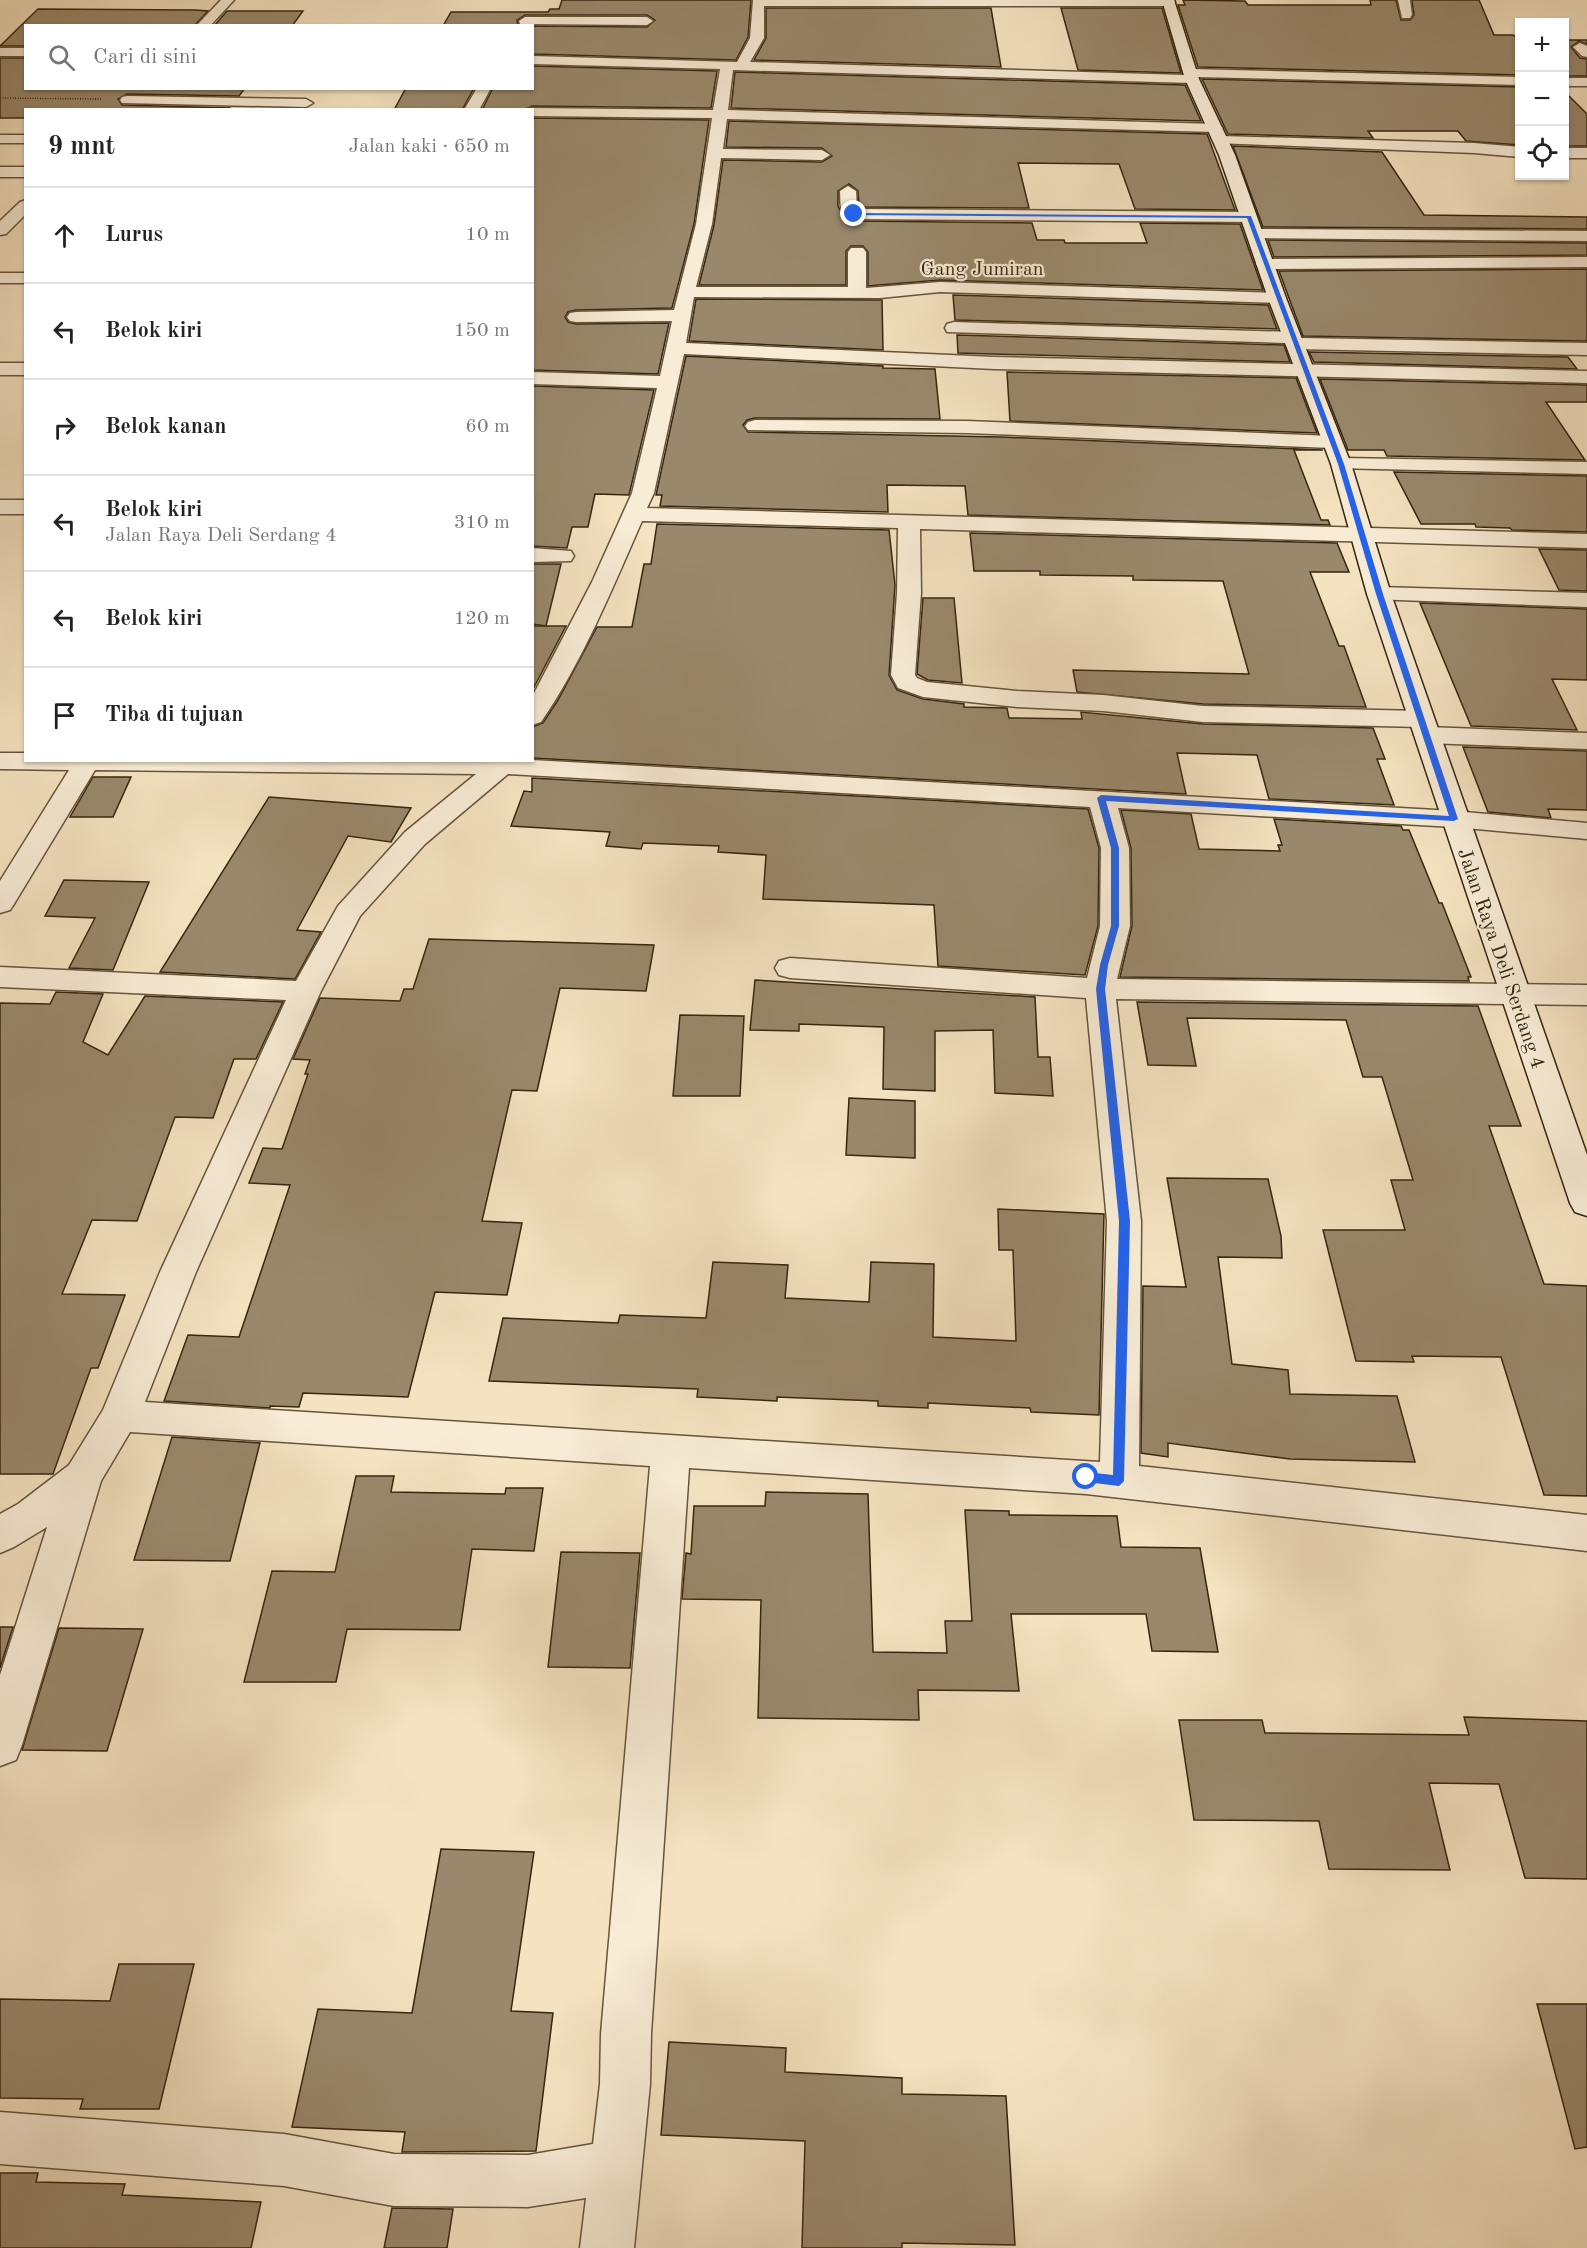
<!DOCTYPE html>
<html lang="id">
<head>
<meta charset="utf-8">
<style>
	:root { --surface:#fff; --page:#f2f2f2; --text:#222; --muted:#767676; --line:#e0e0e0 }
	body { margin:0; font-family:"Old Standard TT",serif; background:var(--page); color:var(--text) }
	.controls { position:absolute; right:18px; top:18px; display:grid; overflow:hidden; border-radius:0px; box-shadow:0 2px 4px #0004 }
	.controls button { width:54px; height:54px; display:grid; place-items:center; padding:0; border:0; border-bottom:2px solid var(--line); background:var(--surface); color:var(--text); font:30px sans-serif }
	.stop { position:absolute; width:18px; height:18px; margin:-14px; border:4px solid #2563eb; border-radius:50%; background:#fff }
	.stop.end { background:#2563eb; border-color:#fff; box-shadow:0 2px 6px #0008 }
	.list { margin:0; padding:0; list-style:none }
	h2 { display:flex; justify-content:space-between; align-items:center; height:78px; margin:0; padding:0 24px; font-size:26px }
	h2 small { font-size:20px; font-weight:400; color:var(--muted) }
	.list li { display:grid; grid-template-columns:39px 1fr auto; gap:18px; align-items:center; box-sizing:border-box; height:96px; padding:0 24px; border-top:2px solid var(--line) }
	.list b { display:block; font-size:22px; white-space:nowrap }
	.list p { margin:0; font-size:20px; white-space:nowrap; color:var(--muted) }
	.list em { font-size:20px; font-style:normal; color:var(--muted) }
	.icon { flex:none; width:33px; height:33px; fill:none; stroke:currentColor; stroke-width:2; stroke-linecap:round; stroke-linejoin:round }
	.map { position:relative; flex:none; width:1587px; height:2248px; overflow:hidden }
	.search { position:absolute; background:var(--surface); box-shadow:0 2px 4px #0004; left:24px; top:24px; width:510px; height:66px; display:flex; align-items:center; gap:15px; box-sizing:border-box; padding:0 21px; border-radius:0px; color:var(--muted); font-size:22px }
	.panel { position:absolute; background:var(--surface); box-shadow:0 2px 4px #0004; left:24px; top:108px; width:510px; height:654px; border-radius:0px }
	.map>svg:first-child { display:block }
	.building { fill:#99886b; stroke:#36260f; stroke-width:1.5 }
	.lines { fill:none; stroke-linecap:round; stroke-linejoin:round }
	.street-casing { stroke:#66553b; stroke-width:3 }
	.secondary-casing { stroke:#36260f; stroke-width:3 }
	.path { stroke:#36260f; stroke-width:1.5; stroke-dasharray:1 1.5; stroke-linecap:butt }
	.street { fill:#f8ecd6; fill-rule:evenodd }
	.secondary { fill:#f8ecd6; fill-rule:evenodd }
	.route { fill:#2563eb }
	.labels { text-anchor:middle; stroke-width:4.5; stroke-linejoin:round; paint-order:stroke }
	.far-street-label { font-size:20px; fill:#36260f; stroke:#f8ecd6 }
</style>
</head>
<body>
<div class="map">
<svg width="1587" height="2248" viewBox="0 0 1587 2248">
	<rect width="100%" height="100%" fill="#f4e2c0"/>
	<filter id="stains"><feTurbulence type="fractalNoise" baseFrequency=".00333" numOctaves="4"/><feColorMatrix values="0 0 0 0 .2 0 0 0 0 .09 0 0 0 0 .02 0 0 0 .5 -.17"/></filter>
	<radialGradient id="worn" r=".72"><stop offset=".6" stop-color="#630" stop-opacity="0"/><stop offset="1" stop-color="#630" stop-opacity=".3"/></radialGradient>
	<!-- building -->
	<g class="building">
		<path d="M 562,0 L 751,0 L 748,37 L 736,60 L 532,54 L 532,26 L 647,27 L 655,20 L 647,15 L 525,15 L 517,20 L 518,26 L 443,26 L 451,12 L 548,12 L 550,9 L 559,9 Z"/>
		<path d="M 1183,0 L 1245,1 L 1248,5 L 1371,5 L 1370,0 L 1396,0 L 1401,20 L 1410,20 L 1414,15 L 1412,0 L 1479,0 L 1494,35 L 1513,35 L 1520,40 L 1520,75 L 1198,67 L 1178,5 L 1185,5 Z"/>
		<path d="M 766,8 L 991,8 L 1001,67 L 754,60 L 766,38 Z"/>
		<path d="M 1061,8 L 1162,8 L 1181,73 L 1078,70 Z"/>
		<path d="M 38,9 L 195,10 L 208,11 L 194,26 L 26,26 L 26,46 L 0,46 Z"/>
		<path d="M 227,11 L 303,11 L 292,26 L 214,26 Z"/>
		<path d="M 1564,40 L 1587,40 L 1587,44 L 1579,41 L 1571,47 L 1580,58 L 1587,59 L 1587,76 L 1564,76 Z"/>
		<path d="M 0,58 L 26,58 L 26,88 L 245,88 L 239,96 L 127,94 L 118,99 L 122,105 L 230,108 L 229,110 L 26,110 L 26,118 L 0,118 Z"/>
		<path d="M 532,66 L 717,71 L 711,108 L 532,106 L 524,110 L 482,110 L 493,88 L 532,88 Z"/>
		<path d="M 735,72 L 1185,85 L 1201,121 L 731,108 Z"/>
		<path d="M 1202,79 L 1520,87 L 1520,145 L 1466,141 L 1458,131 L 1368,131 L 1373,138 L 1228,134 Z"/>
		<path d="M 406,88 L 474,88 L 462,110 L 394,110 Z"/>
		<path d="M 1564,91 L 1587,114 L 1587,146 L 1564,146 Z"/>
		<path d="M 532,118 L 709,120 L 694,224 L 672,308 L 576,310 L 568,312 L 565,317 L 568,322 L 576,324 L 669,323 L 658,374 L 532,370 Z"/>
		<path d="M 729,121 L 1207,134 L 1235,210 L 1135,209 L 1119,164 L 1018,163 L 1029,208 L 859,207 L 858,191 L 849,184 L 838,191 L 838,206 L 844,217 L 855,221 L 1032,223 L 1037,240 L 1064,240 L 1065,243 L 1147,243 L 1140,223 L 1240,224 L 1263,290 L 940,280 L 868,286 L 868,252 L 863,246 L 851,246 L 846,251 L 846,285 L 699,285 L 714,225 L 723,160 L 822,162 L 832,156 L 822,148 L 726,147 Z"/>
		<path d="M 1233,146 L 1382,152 L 1424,215 L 1587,217 L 1587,229 L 1263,227 Z"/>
		<path d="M 1268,240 L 1587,243 L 1587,255 L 1274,257 Z"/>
		<path d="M 1587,269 L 1587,341 L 1303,336 L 1279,271 Z"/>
		<path d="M 953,295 L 1268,305 L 1277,329 L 955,320 Z"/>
		<path d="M 696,299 L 882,300 L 883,350 L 689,341 Z"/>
		<path d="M 957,335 L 1284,345 L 1290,362 L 958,353 Z"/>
		<path d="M 1309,352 L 1568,357 L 1577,369 L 1314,362 Z"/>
		<path d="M 686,356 L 883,366 L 883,368 L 935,369 L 940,419 L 755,418 L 747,420 L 743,425 L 748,432 L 1001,437 L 1323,450 L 1294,450 L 1321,520 L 1328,520 L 1330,525 L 968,515 L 965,486 L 887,485 L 888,512 L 660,506 L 662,495 L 656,495 Z"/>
		<path d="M 1007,372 L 1296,378 L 1317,433 L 1010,421 Z"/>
		<path d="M 1320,379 L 1587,385 L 1587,402 L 1546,402 L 1585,460 L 1387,456 L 1384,450 L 1348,450 Z"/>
		<path d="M 532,386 L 654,390 L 629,495 L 595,494 L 588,527 L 572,527 L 567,548 L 532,546 Z"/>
		<path d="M 1394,472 L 1587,476 L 1587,532 L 1512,530 L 1510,528 L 1476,527 L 1475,524 L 1421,524 Z"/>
		<path d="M 657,524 L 889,530 L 895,585 L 889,675 L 897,690 L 923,699 L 964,704 L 964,707 L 1007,708 L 1009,718 L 1082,719 L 1081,712 L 1203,724 L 1373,728 L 1385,759 L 1377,759 L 1394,805 L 1269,799 L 1257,755 L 1177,753 L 1186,794 L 532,758 L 532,727 L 543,723 L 558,700 L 597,627 L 632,627 L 644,564 L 651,564 Z"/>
		<path d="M 970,533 L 1337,543 L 1349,572 L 1310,572 L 1339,646 L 1344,646 L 1366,707 L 1203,704 L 1077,692 L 1073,670 L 1249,674 L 1223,581 L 1133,580 L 1133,576 L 1040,575 L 1040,571 L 974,571 Z"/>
		<path d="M 1539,549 L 1587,550 L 1587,591 L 1559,590 Z"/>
		<path d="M 532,564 L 561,564 L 546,626 L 532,624 Z"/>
		<path d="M 923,598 L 954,598 L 962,683 L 928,680 L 917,674 Z"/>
		<path d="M 1420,603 L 1587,609 L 1587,680 L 1552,679 L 1577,730 L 1471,726 Z"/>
		<path d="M 532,626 L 566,626 L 532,691 Z"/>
		<path d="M 1463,747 L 1587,751 L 1587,810 L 1548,809 L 1551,818 L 1488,812 Z"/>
		<path d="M 93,777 L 131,777 L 113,817 L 70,817 Z"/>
		<path d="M 532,778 L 1088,809 L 1099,848 L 1098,926 L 1085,975 L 938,966 L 934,905 L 763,899 L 766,855 L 718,852 L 719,846 L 643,843 L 641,849 L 606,846 L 610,832 L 511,826 L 524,791 L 532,792 Z"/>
		<path d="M 269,797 L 411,808 L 391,842 L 348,836 L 297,930 L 321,932 L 295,979 L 160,972 Z"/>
		<path d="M 1121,810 L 1191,814 L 1199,849 L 1280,851 L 1278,845 L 1282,845 L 1274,819 L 1401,826 L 1403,830 L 1409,830 L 1439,903 L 1442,903 L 1471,977 L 1468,977 L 1469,981 L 1120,977 L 1132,926 L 1131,848 Z"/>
		<path d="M 64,880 L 149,882 L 113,970 L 69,968 L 95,918 L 45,916 Z"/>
		<path d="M 429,939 L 654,945 L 646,991 L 560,988 L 537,1091 L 512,1090 L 482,1221 L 522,1223 L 507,1295 L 435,1292 L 408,1397 L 303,1393 L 299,1407 L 270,1406 L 270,1408 L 164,1401 L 188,1335 L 239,1337 L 290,1185 L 249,1183 L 263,1148 L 282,1149 L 308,1074 L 305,1074 L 310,1060 L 293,1059 L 320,998 L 400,1001 L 404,989 L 413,989 Z"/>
		<path d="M 755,980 L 1035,997 L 1038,1057 L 1050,1057 L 1053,1096 L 995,1093 L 993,1030 L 935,1031 L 935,1091 L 883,1089 L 884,1027 L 799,1024 L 799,1031 L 750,1030 Z"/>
		<path d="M 56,992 L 103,994 L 83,1042 L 108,1055 L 145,996 L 283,1002 L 256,1059 L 234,1059 L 213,1118 L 175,1117 L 137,1221 L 92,1220 L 62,1294 L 125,1295 L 98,1368 L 91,1368 L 53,1474 L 0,1474 L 0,1003 L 50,1004 Z"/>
		<path d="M 1137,1002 L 1478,1006 L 1521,1126 L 1489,1126 L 1544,1284 L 1587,1286 L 1587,1496 L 1544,1495 L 1501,1357 L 1412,1356 L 1414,1362 L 1356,1361 L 1323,1230 L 1405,1230 L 1391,1180 L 1413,1180 L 1382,1077 L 1363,1077 L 1346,1020 L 1187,1018 L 1196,1066 L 1148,1065 Z"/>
		<path d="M 680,1015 L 744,1016 L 740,1096 L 673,1096 Z"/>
		<path d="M 849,1098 L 915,1101 L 915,1158 L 846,1155 Z"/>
		<path d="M 1167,1178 L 1268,1179 L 1281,1236 L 1282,1258 L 1218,1257 L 1232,1364 L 1288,1370 L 1290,1394 L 1397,1396 L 1415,1462 L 1290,1459 L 1168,1443 L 1168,1457 L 1141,1453 L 1143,1286 L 1186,1287 Z"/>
		<path d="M 998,1209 L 1104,1214 L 1099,1415 L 1031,1412 L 1030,1408 L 928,1403 L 928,1408 L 878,1406 L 878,1401 L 777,1397 L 777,1401 L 697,1397 L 698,1389 L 489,1381 L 503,1318 L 618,1323 L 620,1315 L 706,1318 L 713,1262 L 788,1265 L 785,1298 L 869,1302 L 871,1262 L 934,1264 L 933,1337 L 1016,1341 L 1013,1250 L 999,1250 Z"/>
		<path d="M 172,1437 L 260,1443 L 230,1561 L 134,1560 Z"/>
		<path d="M 356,1476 L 394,1476 L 391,1492 L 505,1494 L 506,1488 L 543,1488 L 534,1551 L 472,1549 L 460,1630 L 347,1629 L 336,1682 L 244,1682 L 272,1571 L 335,1572 Z"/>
		<path d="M 766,1492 L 868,1494 L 873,1652 L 947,1653 L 945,1621 L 972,1621 L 965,1510 L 1009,1511 L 1009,1515 L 1117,1516 L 1121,1547 L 1200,1548 L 1218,1652 L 1152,1651 L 1146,1614 L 1011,1614 L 1019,1691 L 918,1690 L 919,1720 L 758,1718 L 761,1600 L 682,1599 L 686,1553 L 691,1554 L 694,1506 L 765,1506 Z"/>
		<path d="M 561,1552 L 640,1553 L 630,1668 L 548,1667 Z"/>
		<path d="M 0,1627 L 13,1627 L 0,1668 Z"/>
		<path d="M 59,1628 L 143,1629 L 107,1751 L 22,1750 Z"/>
		<path d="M 1464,1717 L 1587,1721 L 1587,1879 L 1525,1878 L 1499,1784 L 1429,1783 L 1450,1870 L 1329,1869 L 1319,1821 L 1194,1820 L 1179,1720 L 1262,1720 L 1265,1733 L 1469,1735 Z"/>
		<path d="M 441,1849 L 534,1852 L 511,2011 L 553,2013 L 536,2151 L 402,2152 L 405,2132 L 292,2127 L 318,2009 L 412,2013 Z"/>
		<path d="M 119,1964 L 194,1964 L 159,2109 L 80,2109 L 83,2099 L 0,2098 L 0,1999 L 110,2001 Z"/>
		<path d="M 1537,2004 L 1587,2004 L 1587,2147 L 1575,2149 Z"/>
		<path d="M 669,2042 L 786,2048 L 785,2072 L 902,2078 L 902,2094 L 1006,2096 L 1015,2245 L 902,2243 L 902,2248 L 802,2248 L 805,2141 L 661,2135 Z"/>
		<path d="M 0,2173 L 38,2173 L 36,2182 L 125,2184 L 122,2195 L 261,2202 L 251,2248 L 0,2248 Z"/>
		<path d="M 392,2208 L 453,2209 L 447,2248 L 384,2248 Z"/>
	</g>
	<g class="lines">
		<defs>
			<g id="street">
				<path d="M 221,0 L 234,0 L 210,26 L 196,26 Z"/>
				<path d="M 753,0 L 1174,0 L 1175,2 L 1169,6 L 764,6 L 764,38 L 750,62 L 1185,75 L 1186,70 L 1191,69 L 1520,77 L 1520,85 L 1198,77 L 1197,82 L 1192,83 L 733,70 L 728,110 L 1216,124 L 1223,128 L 1216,132 L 727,119 L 723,149 L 822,150 L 830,155 L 822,160 L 721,158 L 712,224 L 696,287 L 848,287 L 848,252 L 851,248 L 863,248 L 866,252 L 866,288 L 940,282 L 1277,293 L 1283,294 L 1286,298 L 1283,302 L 1277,303 L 940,292 L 880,298 L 694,297 L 686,343 L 994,357 L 1587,371 L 1587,383 L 994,369 L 684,354 L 654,493 L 647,508 L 1587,534 L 1587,548 L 920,529 L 921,593 L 915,675 L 917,678 L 927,682 L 1017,691 L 1103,695 L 1203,706 L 1421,711 L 1430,714 L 1434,719 L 1430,724 L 1421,727 L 1203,722 L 1103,711 L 1017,707 L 923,697 L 898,688 L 891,675 L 897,593 L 898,528 L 642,521 C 613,587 582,663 541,722 L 532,725 L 532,697 L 592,582 L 632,493 L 657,388 L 532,384 L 532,372 L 660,376 L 672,321 L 576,322 L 570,321 L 567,317 L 570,313 L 576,312 L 674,310 L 696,224 L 712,118 L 532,116 L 532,110 L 526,110 L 532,108 L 713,110 L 720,69 L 532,64 L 532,56 L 737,62 L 750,38 Z"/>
				<path d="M 1398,0 L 1410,0 L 1412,15 L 1410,18 L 1402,18 Z"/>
				<path d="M 525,17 L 647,17 L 653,21 L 647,25 L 520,24 L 519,21 Z"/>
				<path d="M 1580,43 L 1587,46 L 1587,57 L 1582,56 L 1573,47 Z"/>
				<rect x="0" y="48" width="26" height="8"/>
				<rect x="1564" y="78" width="23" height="8"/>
				<path d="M 477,88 L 491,88 L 479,110 L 464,110 Z"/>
				<path d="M 127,96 L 306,99 L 313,103 L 306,107 L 122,103 L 120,100 L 122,97 Z"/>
				<rect x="0" y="135" width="26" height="8"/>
				<path d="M 1221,136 L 1474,143 L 1520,147 L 1520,157 L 1474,153 L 1216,143 L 1214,140 L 1216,137 Z"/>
				<rect x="1564" y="148" width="23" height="10"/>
				<rect x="0" y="167" width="26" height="10"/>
				<path d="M 848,186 L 856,191 L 857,209 L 1249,212 L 1257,217 L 1249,222 L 855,219 C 838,215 841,207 840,191 Z"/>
				<path d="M 26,200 L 26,214 L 6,234 L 0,235 L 0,221 L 20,202 Z"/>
				<path d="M 1255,229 L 1587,231 L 1587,241 L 1249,238 L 1247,234 Z"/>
				<path d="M 1587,257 L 1587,267 L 1265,269 L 1259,268 L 1256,264 L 1259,260 L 1265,259 Z"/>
				<rect x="0" y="273" width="26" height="10"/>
				<path d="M 954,322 L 1292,332 L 1299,334 L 1301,338 L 1587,343 L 1587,355 L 1294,349 L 1287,347 L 1285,343 L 947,332 L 945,328 L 947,324 Z"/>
				<rect x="0" y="363" width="26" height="12"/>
				<path d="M 755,420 L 967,421 L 1331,436 L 1338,438 L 1341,442 L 1338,446 L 1331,448 L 967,433 L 748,430 L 745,426 L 748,422 Z"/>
				<path d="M 1341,458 L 1587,462 L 1587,474 L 1334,468 L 1331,464 L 1334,460 Z"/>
				<rect x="0" y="500" width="26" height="14"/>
				<path d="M 532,548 L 571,551 L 574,556 L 571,561 L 532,562 Z"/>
				<path d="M 1379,587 L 1587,593 L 1587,607 L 1371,599 L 1367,594 L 1371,589 Z"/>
				<path d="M 1427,727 L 1587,733 L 1587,749 L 1427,743 L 1418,740 L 1414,735 L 1418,730 Z"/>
				<path d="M 0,753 L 26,753 L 26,760 L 532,760 L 1454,811 L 1587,823 L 1587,839 L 1454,827 L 1118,808 L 1129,848 L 1130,926 L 1117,979 L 1587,985 L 1587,1005 L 1116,999 L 1141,1221 L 1139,1466 L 1587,1515 L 1587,1551 L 1086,1494 L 689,1468 L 651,2034 L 650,2084 L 634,2248 L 580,2248 L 586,2198 L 528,2207 L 394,2206 L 284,2186 L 0,2164 L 0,2112 L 284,2134 L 394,2154 L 528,2155 L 593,2144 L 600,2084 L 601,2034 L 650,1466 L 130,1432 L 101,1481 L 22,1745 L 16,1760 L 0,1766 L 0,1675 L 47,1527 L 14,1547 L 0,1553 L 0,1514 L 18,1504 L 69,1465 L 103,1410 L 160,1272 L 286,1000 L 0,987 L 0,967 L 296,981 L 338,906 L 405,832 L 476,774 L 95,770 L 14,904 L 10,910 L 0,913 L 0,881 L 69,770 L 0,769 ZM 508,774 L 1090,807 L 1101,848 L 1100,926 L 1087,978 L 790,958 L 779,961 L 775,968 L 779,975 L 790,978 L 1086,998 L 1107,1221 L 1100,1462 L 145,1402 L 196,1272 L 321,991 L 360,916 L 425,844 Z"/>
			</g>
			<path id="secondary" d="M 1162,0 L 1174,0 L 1199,79 L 1235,155 L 1286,298 L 1351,464 L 1391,594 L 1587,1155 L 1587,1216 L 1575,1212 L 1570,1203 L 1367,594 L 1331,464 L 1268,298 L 1219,155 L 1185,79 Z"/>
		</defs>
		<!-- street casing -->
		<use href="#street" class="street-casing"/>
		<!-- secondary casing -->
		<use href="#secondary" class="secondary-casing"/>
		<!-- path -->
		<path class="path" d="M 0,98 L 101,99"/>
		<!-- street -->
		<use href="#street" class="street"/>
		<!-- secondary -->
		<use href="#secondary" class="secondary"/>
	</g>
	<!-- route -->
	<path class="route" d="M 852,213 L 1251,216 L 1344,464 L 1383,594 L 1458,819 L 1454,821 L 1106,801 L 1119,848 L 1119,926 L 1108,965 L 1105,989 L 1130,1221 L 1124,1481 L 1119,1486 L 1086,1482 L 1080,1477 L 1086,1472 L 1113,1475 L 1119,1221 L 1096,989 L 1100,965 L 1111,926 L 1111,848 L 1097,798 L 1101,795 L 1449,816 L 1376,594 L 1338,464 L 1247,218 L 854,215 Z"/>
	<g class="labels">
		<!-- far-street labels -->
		<g class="far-street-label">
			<text x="982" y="275">Gang Jumiran</text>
			<text transform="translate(1502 958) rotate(71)" y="7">Jalan Raya Deli Serdang 4</text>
		</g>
	</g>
	<rect width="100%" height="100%" filter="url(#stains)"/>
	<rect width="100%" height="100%" fill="url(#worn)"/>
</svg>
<div class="controls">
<button>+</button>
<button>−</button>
<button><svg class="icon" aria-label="locate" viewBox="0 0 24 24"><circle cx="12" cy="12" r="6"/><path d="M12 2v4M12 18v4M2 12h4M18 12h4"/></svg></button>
</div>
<div class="stop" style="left:1086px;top:1477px"></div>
<div class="stop end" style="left:854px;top:214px"></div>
<div class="search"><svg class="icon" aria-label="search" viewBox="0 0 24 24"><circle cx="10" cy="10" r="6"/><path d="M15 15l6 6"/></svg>Cari di sini</div>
<section class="panel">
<h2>9 mnt<small>Jalan kaki · 650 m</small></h2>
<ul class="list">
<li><svg class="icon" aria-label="ahead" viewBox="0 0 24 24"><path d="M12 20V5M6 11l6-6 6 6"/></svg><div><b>Lurus</b></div><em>10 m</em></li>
<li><svg class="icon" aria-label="left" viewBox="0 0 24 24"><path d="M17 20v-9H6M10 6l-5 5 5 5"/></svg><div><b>Belok kiri</b></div><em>150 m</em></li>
<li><svg class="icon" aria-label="right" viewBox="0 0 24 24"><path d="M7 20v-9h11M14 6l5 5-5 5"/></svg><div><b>Belok kanan</b></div><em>60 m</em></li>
<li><svg class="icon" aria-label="left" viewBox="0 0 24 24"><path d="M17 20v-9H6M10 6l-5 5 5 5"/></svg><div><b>Belok kiri</b><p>Jalan Raya Deli Serdang 4</p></div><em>310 m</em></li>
<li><svg class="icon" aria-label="left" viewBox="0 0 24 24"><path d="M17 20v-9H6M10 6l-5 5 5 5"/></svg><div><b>Belok kiri</b></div><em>120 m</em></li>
<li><svg class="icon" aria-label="arrive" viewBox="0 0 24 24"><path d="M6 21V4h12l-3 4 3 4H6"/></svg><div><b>Tiba di tujuan</b></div></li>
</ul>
</section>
</div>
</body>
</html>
